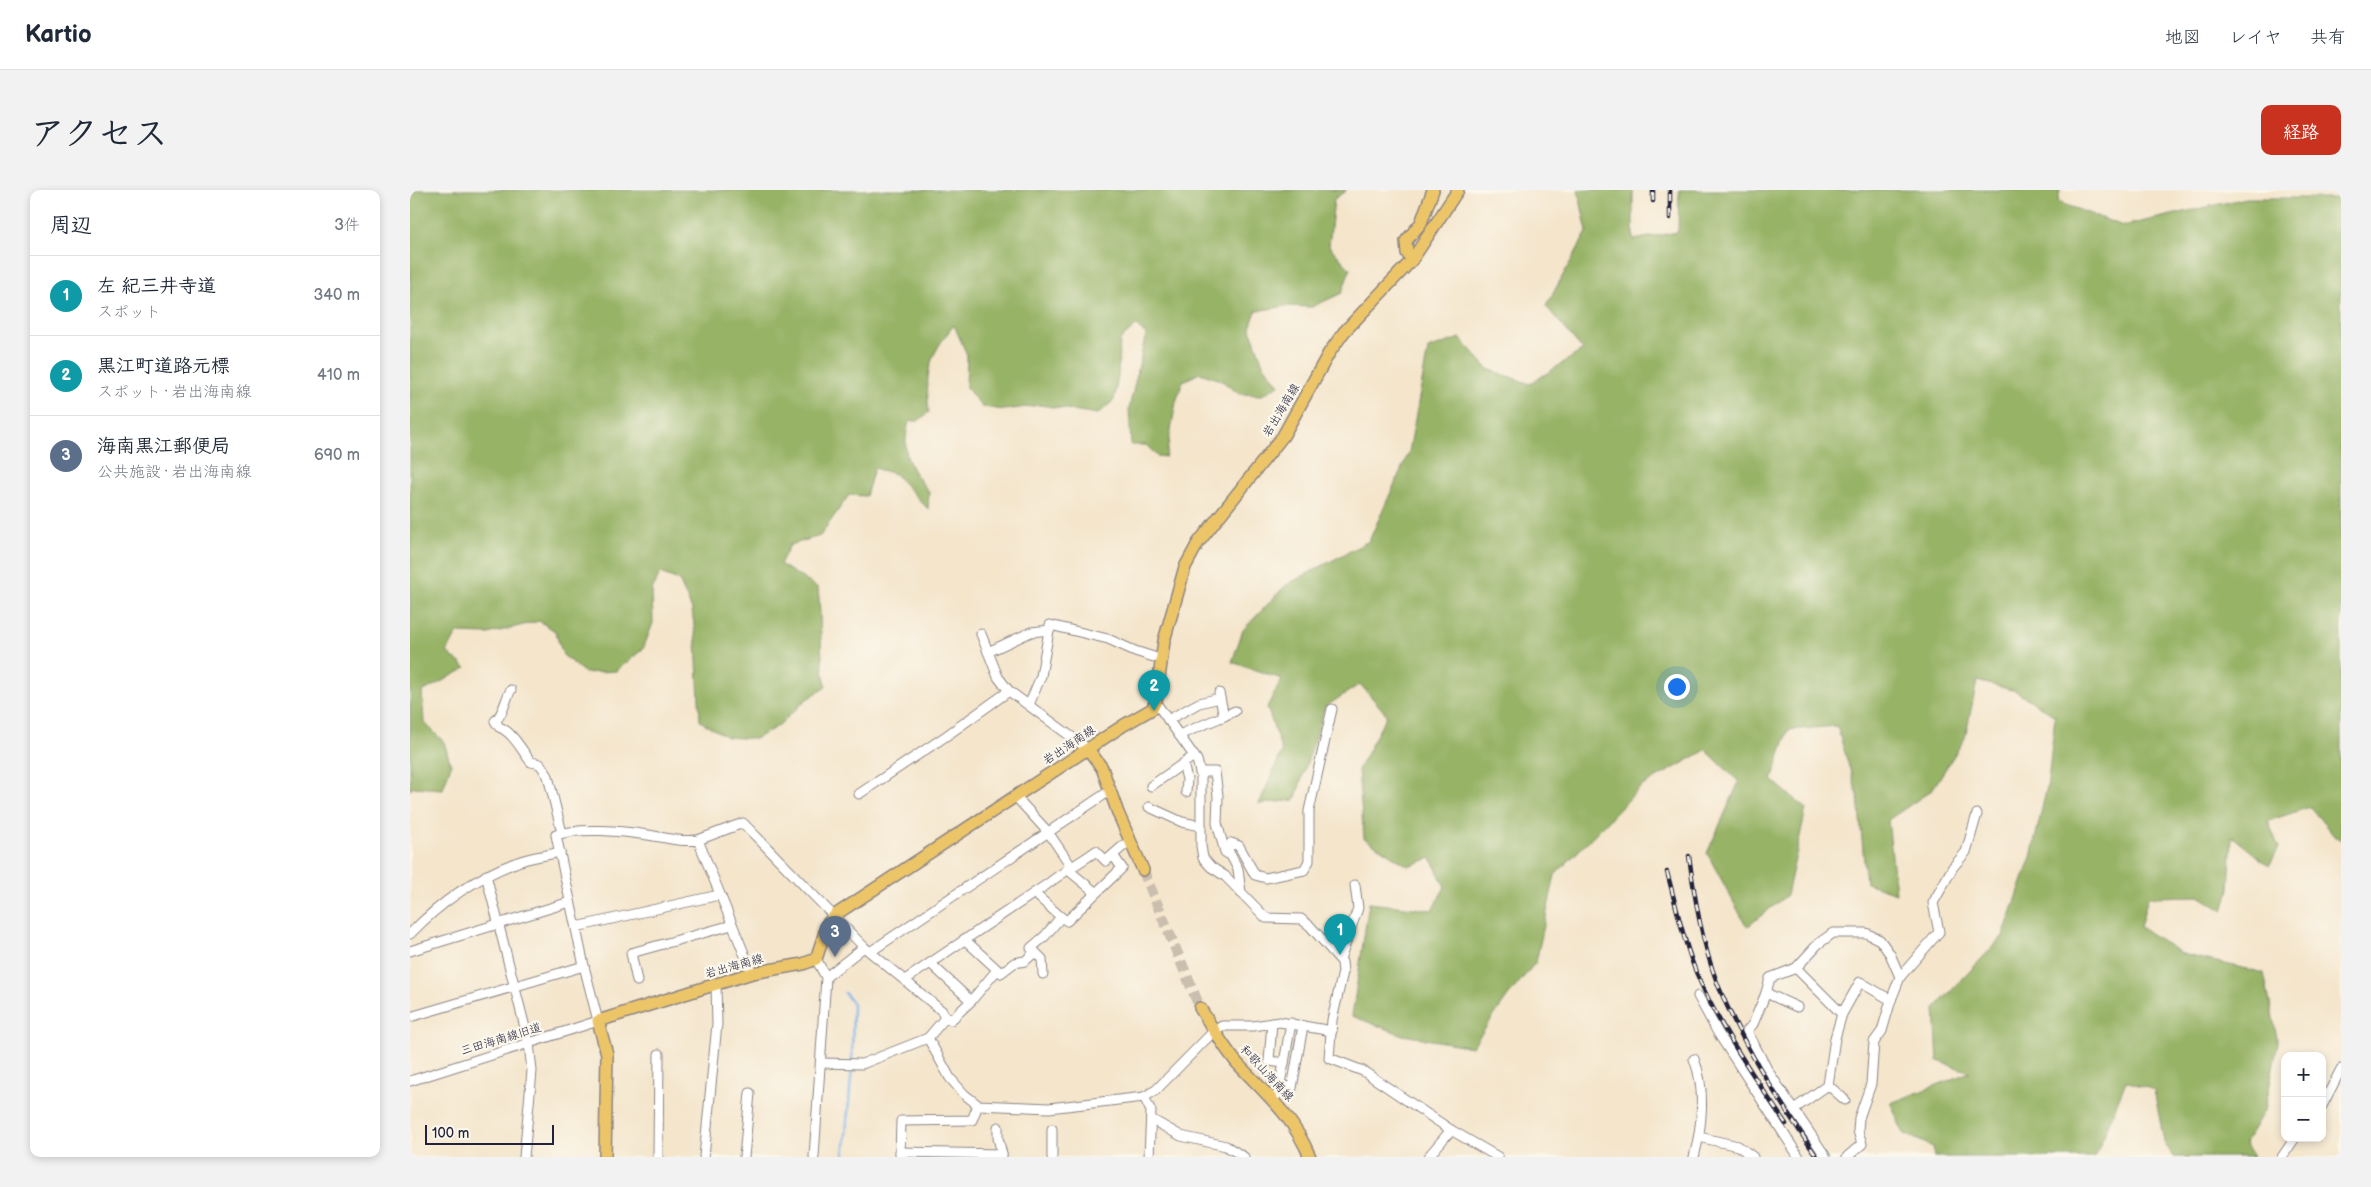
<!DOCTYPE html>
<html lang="ja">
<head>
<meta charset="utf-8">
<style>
	:root { --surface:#fff; --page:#f2f2f3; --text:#1f2937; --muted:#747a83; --line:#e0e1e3; --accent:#c8321e }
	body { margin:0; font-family:"Balsamiq Sans","Klee One",sans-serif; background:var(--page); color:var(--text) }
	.controls { position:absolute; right:15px; bottom:15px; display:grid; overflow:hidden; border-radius:10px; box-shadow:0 2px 8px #0003 }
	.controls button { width:45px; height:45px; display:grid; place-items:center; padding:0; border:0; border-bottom:1px solid var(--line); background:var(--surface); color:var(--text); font:25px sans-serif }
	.scale { position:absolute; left:15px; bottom:12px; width:129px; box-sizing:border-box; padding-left:5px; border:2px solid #22223b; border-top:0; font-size:14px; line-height:18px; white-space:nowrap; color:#22223b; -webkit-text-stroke:4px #fbf7ec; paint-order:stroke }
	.you { position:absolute; left:1266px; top:496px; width:18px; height:18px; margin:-12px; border:4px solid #fff; border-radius:50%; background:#1a73e8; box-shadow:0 0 0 8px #1a73e833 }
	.badge { display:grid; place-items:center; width:32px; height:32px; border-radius:50%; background:var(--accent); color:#fff; font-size:16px; font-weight:700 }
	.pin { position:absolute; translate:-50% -41px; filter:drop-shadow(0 1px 2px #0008) }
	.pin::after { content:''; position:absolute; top:26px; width:18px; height:15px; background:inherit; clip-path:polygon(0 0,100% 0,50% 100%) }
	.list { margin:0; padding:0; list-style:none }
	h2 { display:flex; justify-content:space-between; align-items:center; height:65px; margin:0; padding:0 20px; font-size:21px }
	h2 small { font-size:16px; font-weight:400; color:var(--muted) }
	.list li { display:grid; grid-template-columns:32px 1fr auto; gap:15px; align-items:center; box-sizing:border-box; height:80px; padding:0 20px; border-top:1px solid var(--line) }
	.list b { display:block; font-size:19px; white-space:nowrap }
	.list p { margin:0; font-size:16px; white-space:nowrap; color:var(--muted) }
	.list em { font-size:16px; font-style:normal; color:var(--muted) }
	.map { position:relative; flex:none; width:1931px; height:967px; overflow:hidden; border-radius:10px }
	header { display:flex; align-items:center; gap:30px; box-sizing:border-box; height:70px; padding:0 25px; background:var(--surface); border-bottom:1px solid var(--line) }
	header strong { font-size:24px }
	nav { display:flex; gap:28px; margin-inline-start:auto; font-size:18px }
	.intro { display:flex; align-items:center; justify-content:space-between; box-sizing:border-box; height:120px; padding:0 30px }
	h1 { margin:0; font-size:35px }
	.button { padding:12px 22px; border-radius:10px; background:var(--accent); color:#fff; font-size:18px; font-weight:700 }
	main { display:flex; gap:30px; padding:0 30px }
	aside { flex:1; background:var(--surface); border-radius:10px; box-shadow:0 2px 8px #0003 }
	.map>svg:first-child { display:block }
	.forest { fill:#97b366; stroke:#5c6a50 }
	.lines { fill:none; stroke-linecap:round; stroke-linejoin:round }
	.stream { stroke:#7bb2ea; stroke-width:2.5 }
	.major-tunnel { stroke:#cabeae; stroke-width:11; stroke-dasharray:11 5.5; stroke-linecap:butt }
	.minor-casing { stroke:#8b8483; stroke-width:11 }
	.major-casing { stroke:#8b8483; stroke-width:14 }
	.minor { stroke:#fff; stroke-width:9 }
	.major { stroke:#edc569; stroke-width:11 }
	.rail-casing { stroke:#22223b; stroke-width:4.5 }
	.rail { stroke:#fbf7ec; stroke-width:2.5; stroke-dasharray:8; stroke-linecap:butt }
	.labels { text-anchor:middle; stroke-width:4.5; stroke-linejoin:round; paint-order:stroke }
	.street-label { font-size:12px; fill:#22223b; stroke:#fbf7ec }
</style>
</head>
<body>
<header>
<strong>Kartio</strong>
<nav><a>地図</a><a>レイヤ</a><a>共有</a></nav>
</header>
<div class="intro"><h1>アクセス</h1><a class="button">経路</a></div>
<main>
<aside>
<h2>周辺<small>3件</small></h2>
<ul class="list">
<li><span class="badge" style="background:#0f9aa8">1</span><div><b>左 紀三井寺道</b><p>スポット</p></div><em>340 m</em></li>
<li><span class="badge" style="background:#0f9aa8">2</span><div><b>黒江町道路元標</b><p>スポット · 岩出海南線</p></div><em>410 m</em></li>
<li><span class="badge" style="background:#5c6f8a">3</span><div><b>海南黒江郵便局</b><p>公共施設 · 岩出海南線</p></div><em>690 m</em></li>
</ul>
</aside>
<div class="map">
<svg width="1931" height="967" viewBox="0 0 1931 967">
	<rect width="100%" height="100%" fill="#fbf7ec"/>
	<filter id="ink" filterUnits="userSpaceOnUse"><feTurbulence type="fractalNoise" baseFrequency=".02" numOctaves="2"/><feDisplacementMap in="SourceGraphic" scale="10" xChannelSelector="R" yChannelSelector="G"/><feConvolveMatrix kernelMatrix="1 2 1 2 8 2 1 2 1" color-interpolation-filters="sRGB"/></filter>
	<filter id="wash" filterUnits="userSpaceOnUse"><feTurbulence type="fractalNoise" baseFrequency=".0096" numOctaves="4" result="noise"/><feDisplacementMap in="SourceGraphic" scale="20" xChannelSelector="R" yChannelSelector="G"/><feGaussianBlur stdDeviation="1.12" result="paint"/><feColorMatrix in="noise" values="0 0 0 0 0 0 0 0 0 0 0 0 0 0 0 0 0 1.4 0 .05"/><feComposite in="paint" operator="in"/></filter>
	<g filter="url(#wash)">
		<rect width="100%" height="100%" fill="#f4e5cb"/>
		<!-- forest -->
		<g class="forest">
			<path d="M 0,0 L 937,0 L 924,9 L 919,56 L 940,79 L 932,103 L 902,117 L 876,116 L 846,121 L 840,138 L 853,174 L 869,195 L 852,205 L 829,204 L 811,190 L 790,183 L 773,191 L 766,212 L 756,267 L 747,266 L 736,255 L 721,255 L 719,219 L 736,144 L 726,136 L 710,150 L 708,186 L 704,210 L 688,224 L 630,215 L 595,220 L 572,217 L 556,197 L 557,165 L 544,135 C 518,167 515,181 519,222 L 508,231 L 499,231 C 491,266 498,275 519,302 L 518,319 L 485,284 L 464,278 L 456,306 L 439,305 L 410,346 L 380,355 L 370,374 L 408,398 C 412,432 409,463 416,497 L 397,509 L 368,536 L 345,549 L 317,547 L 290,531 L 286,450 L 282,420 L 269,390 L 250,383 L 242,400 L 243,433 L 233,459 L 206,481 L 175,483 L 153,465 L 145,441 L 129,431 L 78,444 L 47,443 L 37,462 L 56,478 L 12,502 L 14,532 L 34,552 L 41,575 L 33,599 L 2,597 L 0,601 Z"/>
			<path d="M 1168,0 L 1223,0 L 1223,50 L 1268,42 L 1269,0 L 1650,0 L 1648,12 L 1713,36 L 1836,8 L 1931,8 L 1931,650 L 1925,647 L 1900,617 L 1858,631 L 1869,658 L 1859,676 L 1822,646 L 1819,699 L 1813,721 L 1789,706 L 1738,707 L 1730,737 L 1772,764 L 1854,783 L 1868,853 L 1855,919 L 1835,953 L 1843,967 L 1763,967 L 1754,951 L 1744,900 L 1716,891 L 1685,967 L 1525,967 L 1523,957 L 1493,943 L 1481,913 L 1560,882 L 1528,871 L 1525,818 L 1593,746 L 1621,667 L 1638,592 L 1645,526 L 1606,501 L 1567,491 L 1555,548 L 1522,600 L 1478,630 L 1486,703 L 1456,693 L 1448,607 L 1427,536 L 1378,540 L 1362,590 L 1396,619 L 1377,705 L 1337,737 L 1297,663 L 1329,592 L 1296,560 L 1232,596 L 1145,685 L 1126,772 L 1098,806 L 1062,857 L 993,845 L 942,826 L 959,713 L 1022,720 L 1035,697 L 1021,668 L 998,676 L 954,648 L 948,580 L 977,525 L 950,494 L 915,517 L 885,610 L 849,614 L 872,561 L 857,517 L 872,489 L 822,472 L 833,440 L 876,395 L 959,351 L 999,262 L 1018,159 L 1050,148 L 1078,179 L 1120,194 L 1173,160 L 1136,116 L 1177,42 Z"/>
		</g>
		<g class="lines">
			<!-- stream -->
			<g class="stream">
				<path d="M 435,803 L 443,814 L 442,871"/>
				<path d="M 434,967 L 442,877"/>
			</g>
		</g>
	</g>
	<g filter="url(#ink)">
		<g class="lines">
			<!-- major-tunnel -->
			<path class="major-tunnel" d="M 733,680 L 790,818"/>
			<defs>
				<g id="minor">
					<path d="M 571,444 L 588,487 L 599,501 L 678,559"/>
					<path d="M 578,462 L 621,442 L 640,440"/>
					<path d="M 101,500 C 95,509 94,524 85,531 L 89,537 C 103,542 112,561 121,572 L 130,574 L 138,586 L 152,643"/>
					<path d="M 619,515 L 631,486 L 640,435 L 698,449 L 725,461 L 750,469"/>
					<path d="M 744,516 L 749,517 L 787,570 L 791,586 L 791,656 L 793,668 L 801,677 L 815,686 L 856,728 L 891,729 L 900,736 L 932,772 L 933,782 L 922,830 L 919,868 L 953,881 L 1041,940 L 1088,967"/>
					<path d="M 814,526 L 825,521"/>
					<path d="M 758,530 L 789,513 L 810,508 L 809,503"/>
					<path d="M 769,545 L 814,526 L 810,508"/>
					<path d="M 773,574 L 777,589 L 776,602"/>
					<path d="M 790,582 L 805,582 L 808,606 L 807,633 L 815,662 L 818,664"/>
					<path d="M 741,596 L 784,566"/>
					<path d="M 449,604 L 536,546 L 599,501"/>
					<path d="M 606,607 L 638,642 L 661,676"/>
					<path d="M 739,617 L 772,632 L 791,636"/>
					<path d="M 288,650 L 333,633 L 454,757 L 532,821 L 535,828 L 518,848 L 452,874 L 411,873"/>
					<path d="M 657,679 L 685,702"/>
					<path d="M 76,685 L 119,853 L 122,881 L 114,967"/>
					<path d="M 624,703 L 651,727"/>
					<path d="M 831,703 L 828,679 L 818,660 L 821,653 L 829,656 L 845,685 L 856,688 L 894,680 L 899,671 L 899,621 L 922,519"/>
					<path d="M 166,737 L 309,705"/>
					<path d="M 0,744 C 29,714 65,688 105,673 C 119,667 135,666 150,662"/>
					<path d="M 554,749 L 591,783 L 604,773 L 615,771 L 625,762"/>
					<path d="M 621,758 L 635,746 L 651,727 L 657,731 L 712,678 L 703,665"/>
					<path d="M 622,759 L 632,769 L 633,784"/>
					<path d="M 0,761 L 160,712"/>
					<path d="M 460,762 L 701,600"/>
					<path d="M 930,769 L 948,718 L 945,695"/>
					<path d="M 520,773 L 561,811"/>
					<path d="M 416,787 L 454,757"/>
					<path d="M 495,790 L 639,693 C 654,681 671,672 686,661 L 696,671 L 720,650"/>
					<path d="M 227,791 L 221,763 L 322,735"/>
					<path d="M 1356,803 L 1343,834 L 1337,841 L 1358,881 L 1416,967"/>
					<path d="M 1288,806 L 1308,843 L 1389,967"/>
					<path d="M 1481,810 L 1490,787 L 1529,742 L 1523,713 L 1543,677 L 1556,662 L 1567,624"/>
					<path d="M 1387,817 L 1356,803 L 1360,788 L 1386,778 L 1408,754 L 1423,743 L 1456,743 L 1470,750 L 1480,764 L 1490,787"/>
					<path d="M 1432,824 L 1450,792 L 1481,810 L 1472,841 L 1464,852 L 1461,894 L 1449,928 L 1448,941 L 1452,954 L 1437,967"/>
					<path d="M 534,825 L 541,830 L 561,811 L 587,780"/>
					<path d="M 0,827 L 174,776"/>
					<path d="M 862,833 L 859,871 L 874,873 L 868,904 L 863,909"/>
					<path d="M 518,848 L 540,888 L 554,904 L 568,915 L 639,918 L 734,907 L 741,921 L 739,967"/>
					<path d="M 874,873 L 881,833"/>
					<path d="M 0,891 L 188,831 L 174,776 L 146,645 C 169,637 213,641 238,645 C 256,648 270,652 288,650 L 342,783"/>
					<path d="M 870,895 L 882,898 L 893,836"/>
					<path d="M 1418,895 L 1435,910"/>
					<path d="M 734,907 L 746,900 L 804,841 L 812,836 L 843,836 L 870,832 L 922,841"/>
					<path d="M 1912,916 L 1931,879"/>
					<path d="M 1384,919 L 1418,895 L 1425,848 L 1432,824 L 1386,778"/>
					<path d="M 741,929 L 771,946 L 816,956 L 834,967"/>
					<path d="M 588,937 L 588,948 L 592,964"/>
					<path d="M 642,939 L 642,967"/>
					<path d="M 1289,947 L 1328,956 L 1343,967"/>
					<path d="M 490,962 L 592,964 L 592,967"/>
					<path d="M 248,967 L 249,864"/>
					<path d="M 294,967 L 307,834 L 306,795"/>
					<path d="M 334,967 L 340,903"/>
					<path d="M 404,967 L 416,787 L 406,769"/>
					<path d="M 490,967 L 491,931 L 562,930 L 568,915"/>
					<path d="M 1018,967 L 1041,940"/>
					<path d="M 1284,967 C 1292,937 1296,899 1284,869"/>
					<path d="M 1872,967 L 1885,948"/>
				</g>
				<g id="major">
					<path d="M 1002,70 L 997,63 L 996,51 L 1011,33 L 1023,0"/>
					<path d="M 678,559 L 692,578 L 708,623 L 733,680"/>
					<path d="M 790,818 C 802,837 813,856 827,873 C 856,904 883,926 900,967"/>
					<path d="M 195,967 L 197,864 L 188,831 L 342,783 L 393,774 L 406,769 L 418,733 L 425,725 L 714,535 L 742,519 L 746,511 L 754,451 L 775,377 L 788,353 L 873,246 L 919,163 L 934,142 L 1002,70 L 1048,0"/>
				</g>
			</defs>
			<!-- minor casing -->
			<use href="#minor" class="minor-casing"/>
			<!-- major casing -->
			<use href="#major" class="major-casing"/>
			<!-- minor -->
			<use href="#minor" class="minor"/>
			<!-- major -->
			<use href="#major" class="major"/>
			<defs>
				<g id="rail">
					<path d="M 1243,11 L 1243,0"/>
					<path d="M 1260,28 L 1260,0"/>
					<path d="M 1279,666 C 1285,710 1292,754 1308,795 C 1333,857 1370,912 1407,967"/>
					<path d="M 1257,682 C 1266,715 1273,750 1286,782 C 1309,837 1343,885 1376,934"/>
				</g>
			</defs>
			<!-- rail casing -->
			<use href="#rail" class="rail-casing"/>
			<!-- rail -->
			<use href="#rail" class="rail"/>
		</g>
	</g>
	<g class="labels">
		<!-- street labels -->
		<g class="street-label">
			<text transform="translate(871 220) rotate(-59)" y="4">岩出海南線</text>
			<text transform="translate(659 555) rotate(-34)" y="4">岩出海南線</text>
			<text transform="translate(324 776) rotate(-16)" y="4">岩出海南線</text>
			<text transform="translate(91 849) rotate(-17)" y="4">三田海南線旧道</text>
			<text transform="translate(857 883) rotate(47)" y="4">和歌山海南線</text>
		</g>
	</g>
</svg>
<div class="controls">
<button>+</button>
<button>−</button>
</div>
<div class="scale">100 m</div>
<div class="you"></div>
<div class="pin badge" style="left:930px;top:765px;background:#0f9aa8">1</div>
<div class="pin badge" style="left:744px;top:521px;background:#0f9aa8">2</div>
<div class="pin badge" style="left:425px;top:767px;background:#5c6f8a">3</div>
</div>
</main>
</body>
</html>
